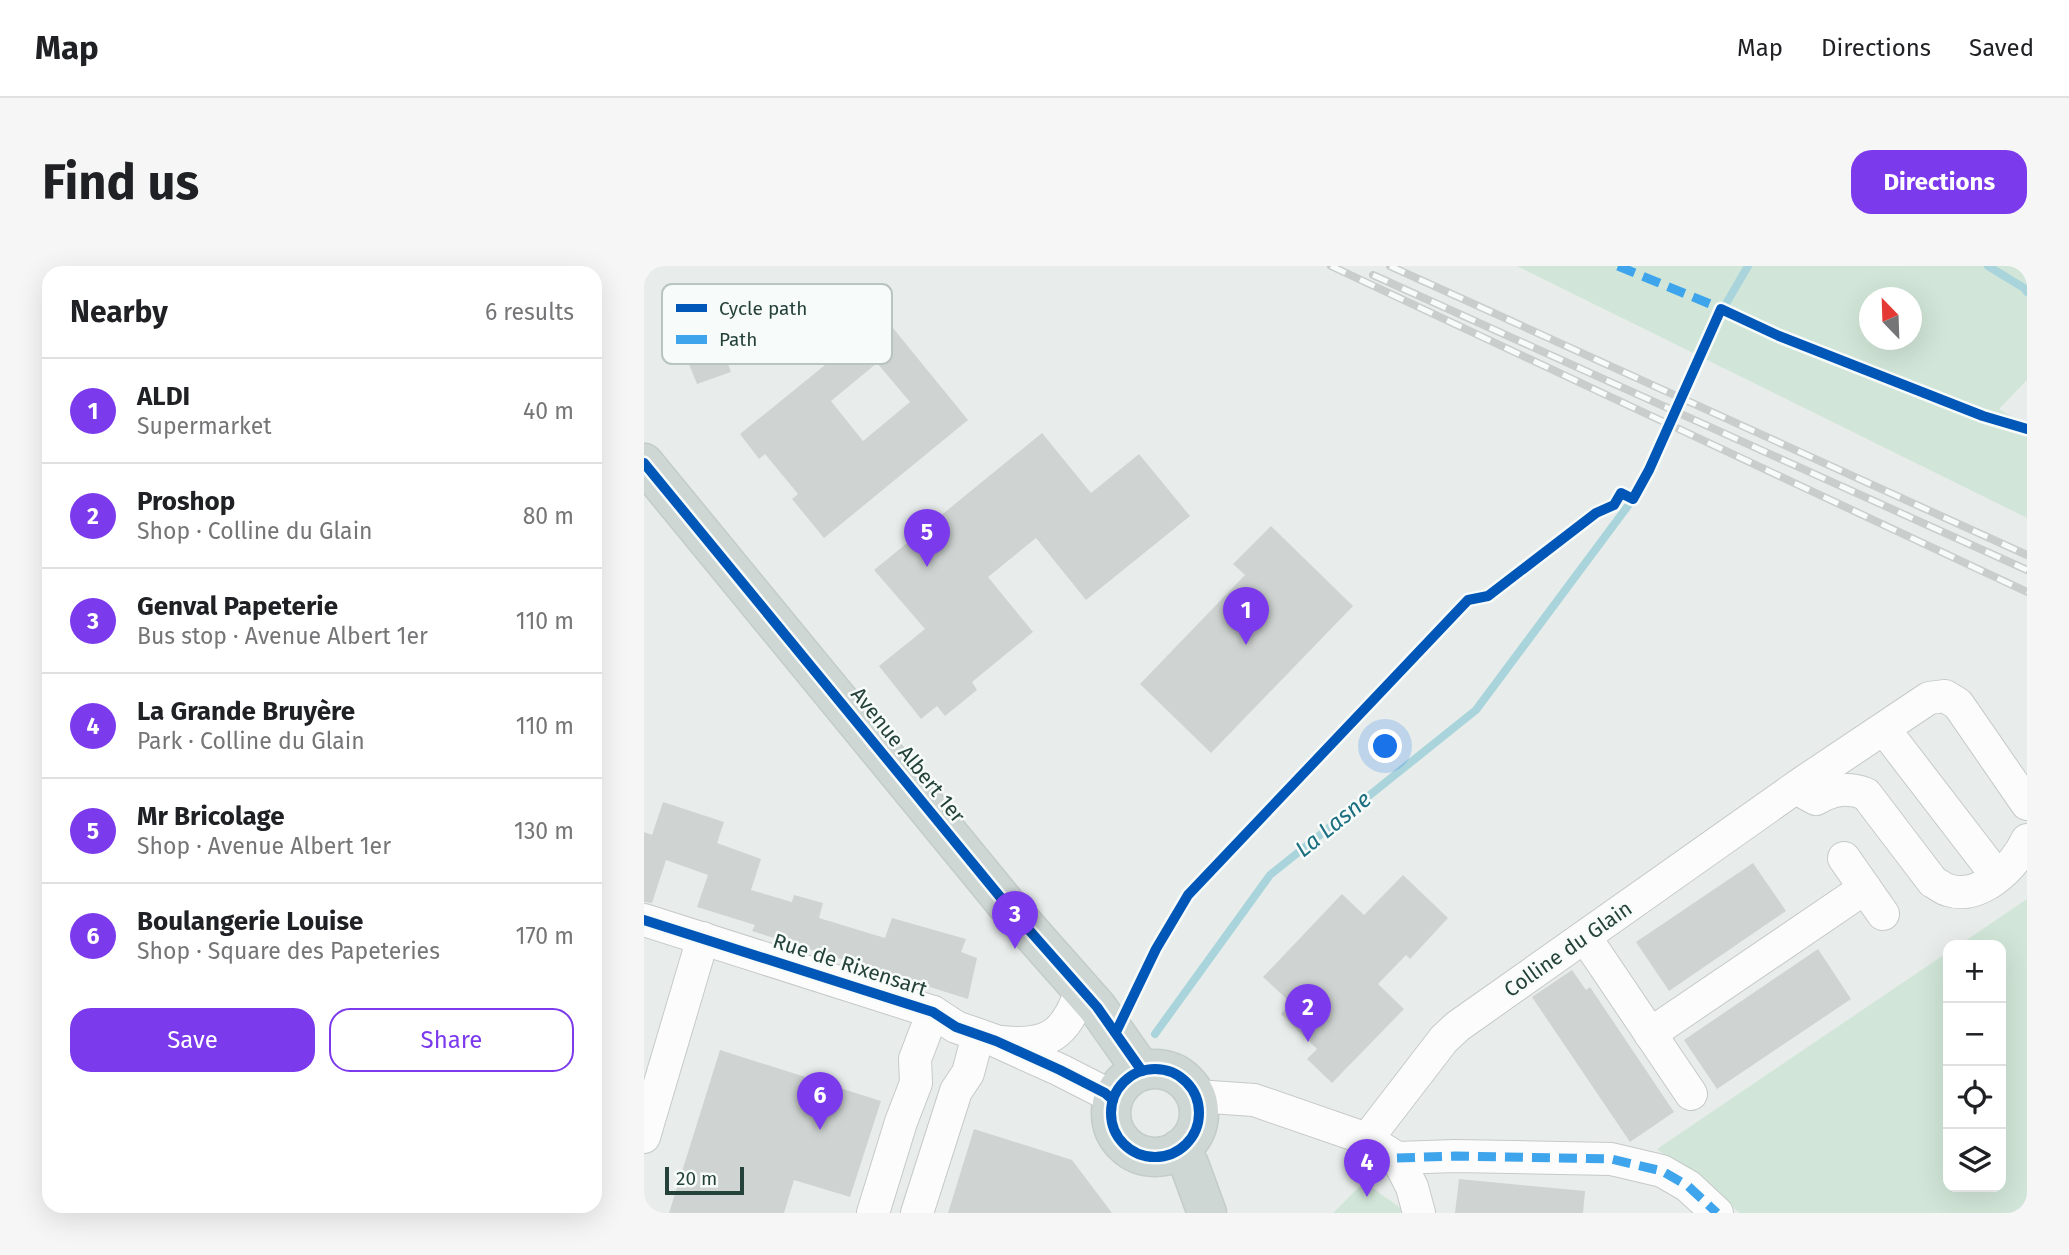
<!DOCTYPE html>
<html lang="en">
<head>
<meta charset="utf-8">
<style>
	:root { --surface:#fff; --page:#f6f6f6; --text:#202124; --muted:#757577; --line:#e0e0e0; --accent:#7c3aed }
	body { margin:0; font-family:"Fira Sans",sans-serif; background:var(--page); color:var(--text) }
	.controls { position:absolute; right:21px; bottom:21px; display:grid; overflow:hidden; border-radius:14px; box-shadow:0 7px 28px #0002 }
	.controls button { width:63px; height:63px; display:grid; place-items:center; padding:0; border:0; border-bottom:2px solid var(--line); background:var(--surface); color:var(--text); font:35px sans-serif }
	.compass { position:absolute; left:1215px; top:21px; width:63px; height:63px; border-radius:50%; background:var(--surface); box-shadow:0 7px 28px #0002; rotate:337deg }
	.scale { position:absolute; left:21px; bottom:18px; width:79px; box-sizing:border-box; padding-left:7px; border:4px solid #24423a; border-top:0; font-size:19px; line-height:24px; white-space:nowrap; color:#24423a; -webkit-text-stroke:5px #f7fbf9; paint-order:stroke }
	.you { position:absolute; left:742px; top:481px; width:24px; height:24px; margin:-18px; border:5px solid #fff; border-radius:50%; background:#1a73e8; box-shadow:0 0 0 10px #1a73e833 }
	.badge { display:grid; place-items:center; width:46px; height:46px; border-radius:50%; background:var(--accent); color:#fff; font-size:23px; font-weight:700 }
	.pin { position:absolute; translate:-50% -58px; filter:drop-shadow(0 2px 4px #0008) }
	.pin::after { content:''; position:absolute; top:37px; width:24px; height:21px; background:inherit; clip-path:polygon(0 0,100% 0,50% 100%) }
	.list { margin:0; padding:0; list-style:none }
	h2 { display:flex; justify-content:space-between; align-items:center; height:91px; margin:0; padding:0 28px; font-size:30px }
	h2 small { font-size:23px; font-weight:400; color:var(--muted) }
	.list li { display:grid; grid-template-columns:46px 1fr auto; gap:21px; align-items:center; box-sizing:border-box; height:105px; padding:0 28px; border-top:2px solid var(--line) }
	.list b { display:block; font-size:26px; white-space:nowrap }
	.list p { margin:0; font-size:23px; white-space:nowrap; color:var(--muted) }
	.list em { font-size:23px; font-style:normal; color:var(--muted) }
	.actions { display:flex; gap:14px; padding:21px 28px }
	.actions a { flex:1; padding:16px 0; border:2px solid var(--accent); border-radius:21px; text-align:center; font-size:24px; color:var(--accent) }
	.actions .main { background:var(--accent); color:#fff }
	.icon { flex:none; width:38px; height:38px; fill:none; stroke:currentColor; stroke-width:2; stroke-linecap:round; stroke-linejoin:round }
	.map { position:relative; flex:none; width:1383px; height:947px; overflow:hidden; border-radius:21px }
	header { display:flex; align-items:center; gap:42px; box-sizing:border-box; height:98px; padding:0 35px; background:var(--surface); border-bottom:2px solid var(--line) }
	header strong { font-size:33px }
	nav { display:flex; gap:38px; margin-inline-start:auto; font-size:24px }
	.intro { display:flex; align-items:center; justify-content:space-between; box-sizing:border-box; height:168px; padding:0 42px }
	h1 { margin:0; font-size:49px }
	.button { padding:18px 32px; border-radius:21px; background:var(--accent); color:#fff; font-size:24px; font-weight:700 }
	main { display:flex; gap:42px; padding:0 42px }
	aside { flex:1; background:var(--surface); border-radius:21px; box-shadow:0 7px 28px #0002 }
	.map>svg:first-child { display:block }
	.green { fill:#d1e6d8; fill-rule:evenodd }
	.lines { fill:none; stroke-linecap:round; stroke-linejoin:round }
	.stream { stroke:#a9d4db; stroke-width:8 }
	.building { fill:#cfd4d2; fill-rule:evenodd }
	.minor-casing { stroke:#c5cac8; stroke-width:34 }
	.major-casing { stroke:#c3ccc9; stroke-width:41 }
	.minor { stroke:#fcfcfc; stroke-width:32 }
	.major { stroke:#cfd7d5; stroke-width:38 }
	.rail-casing { stroke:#c9cdcc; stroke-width:8 }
	.rail { stroke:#f7fbf9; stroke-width:5; stroke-dasharray:16; stroke-linecap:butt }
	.quiet { stroke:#3ea4ec; stroke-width:9; stroke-dasharray:18 9; stroke-linecap:butt }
	.cycleway-casing { stroke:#f7fbf9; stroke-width:15 }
	.cycleway { stroke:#0057b8; stroke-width:10 }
	.labels { text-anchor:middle; stroke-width:5; stroke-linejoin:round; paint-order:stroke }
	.street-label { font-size:21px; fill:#24423a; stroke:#f7fbf9 }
	.water-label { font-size:23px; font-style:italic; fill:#1c6f80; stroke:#f7fbf9 }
	.key { fill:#f7fbf9; stroke:#b8c4c0; stroke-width:2 }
	.key-label { font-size:19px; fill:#24423a }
</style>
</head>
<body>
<header>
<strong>Map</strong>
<nav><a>Map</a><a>Directions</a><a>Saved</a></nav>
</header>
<div class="intro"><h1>Find us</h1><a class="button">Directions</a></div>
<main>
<aside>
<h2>Nearby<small>6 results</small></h2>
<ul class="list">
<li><span class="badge">1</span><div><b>ALDI</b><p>Supermarket</p></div><em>40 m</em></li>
<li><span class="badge">2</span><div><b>Proshop</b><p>Shop · Colline du Glain</p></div><em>80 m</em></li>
<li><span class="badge">3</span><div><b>Genval Papeterie</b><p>Bus stop · Avenue Albert 1er</p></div><em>110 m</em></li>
<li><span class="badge">4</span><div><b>La Grande Bruyère</b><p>Park · Colline du Glain</p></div><em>110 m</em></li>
<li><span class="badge">5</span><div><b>Mr Bricolage</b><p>Shop · Avenue Albert 1er</p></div><em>130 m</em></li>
<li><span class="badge">6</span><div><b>Boulangerie Louise</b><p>Shop · Square des Papeteries</p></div><em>170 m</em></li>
</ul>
<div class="actions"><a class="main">Save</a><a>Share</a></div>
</aside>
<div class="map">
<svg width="1383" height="947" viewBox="0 0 1383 947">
	<rect width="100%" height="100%" fill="#e8edeb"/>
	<!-- green -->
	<g class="green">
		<path d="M 873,0 L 1383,0 L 1383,114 L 1355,143 L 1383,160 L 1383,252 ZM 1226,32 L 1268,32 L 1268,74 L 1226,74 Z"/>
		<path d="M 1383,633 L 1383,947 L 1096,947 L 1013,883 L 1304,686 L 1304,921 L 1357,921 L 1357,679 L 1315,679 Z"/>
		<path d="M 720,916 L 762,946 L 762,947 L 689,947 Z"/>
	</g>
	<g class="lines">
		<!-- stream -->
		<g class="stream">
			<path d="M 1344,0 L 1380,22 L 1383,26"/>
			<path d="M 1065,67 L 1104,0"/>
			<path d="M 511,768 L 626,609 L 832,444 L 989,233"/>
		</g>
	</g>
	<!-- building -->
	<g class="building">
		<path d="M 240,51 L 324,154 L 180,272 L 148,233 L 154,228 L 121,188 L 115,193 L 96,168 ZM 233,97 L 266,136 L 219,175 L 187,135 Z"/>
		<path d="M 85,52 L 92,69 L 76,76 L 87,106 L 53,118 L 42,91 L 31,95 L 24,77 Z"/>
		<path d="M 398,167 L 447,227 L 495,188 L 546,250 L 442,334 L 392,272 L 344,311 L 389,366 L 328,416 L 333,424 L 301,450 L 293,440 L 277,453 L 235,400 L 281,363 L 230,304 Z"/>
		<path d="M 627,260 L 709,340 L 567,487 L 496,418 L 601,309 L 589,298 Z"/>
		<path d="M 19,536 L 80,556 L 73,577 L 117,593 L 107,624 L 148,636 L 150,629 L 179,637 L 175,652 L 241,672 L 248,652 L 322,673 L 317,686 L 333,692 L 324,733 L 108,665 L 111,659 L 53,641 L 64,609 L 22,594 L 8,637 L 0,636 L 0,566 L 8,569 Z"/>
		<path d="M 1109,597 L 1142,645 L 1025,725 L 992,676 Z"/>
		<path d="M 759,609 L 804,652 L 766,693 L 762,689 L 734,718 L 760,743 L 688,817 L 663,793 L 673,783 L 637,748 L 647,737 L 619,711 L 698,628 L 720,649 Z"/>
		<path d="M 1174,683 L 1207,733 L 1073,823 L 1040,774 Z"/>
		<path d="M 928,704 L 942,724 L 946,721 L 1030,846 L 986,876 L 888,731 Z"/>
		<path d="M 76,784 L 237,835 L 206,931 L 150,914 L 140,947 L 25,947 Z"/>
		<path d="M 330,863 L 428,894 L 468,947 L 304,947 Z"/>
		<path d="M 815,913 L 941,925 L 939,947 L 811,947 Z"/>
	</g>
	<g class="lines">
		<defs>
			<g id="minor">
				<path d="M 1240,463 L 1353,610"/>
				<path d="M 1152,522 L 1172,533 C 1189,523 1204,521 1222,528 L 1289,616 C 1294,618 1299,623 1304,624 C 1336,635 1371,600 1383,574"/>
				<path d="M 1200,592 L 1239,648"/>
				<path d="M 0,654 L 289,746 L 312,761 L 352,775 L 416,804 L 461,827 L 469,834"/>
				<path d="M 941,671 L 1047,828"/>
				<path d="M 1006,768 L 1221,622"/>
				<path d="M 357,776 C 404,781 422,769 437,724"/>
				<path d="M 552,830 L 610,834 L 723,873 L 753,892 L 768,921 L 775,947"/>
				<path d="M 0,871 L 59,672"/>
				<path d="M 723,873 L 800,773 L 814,760 L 1158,517 L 1285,432 L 1301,430 L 1314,438 L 1383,538"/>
				<path d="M 753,892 L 811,890 L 967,893 L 1018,905 L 1044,920 L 1073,947"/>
				<path d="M 229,947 L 257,856 L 272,817 L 271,793 L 289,746"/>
				<path d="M 273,947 L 312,825 L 324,807 L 334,769"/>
			</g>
			<g id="major">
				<path d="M 0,197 L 362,638 L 453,741 L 498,805"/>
				<circle cx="511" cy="847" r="44"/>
				<path d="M 535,883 L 545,898 L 563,947"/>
			</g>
		</defs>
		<!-- minor casing -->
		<use href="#minor" class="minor-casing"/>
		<!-- major casing -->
		<use href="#major" class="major-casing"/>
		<!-- minor -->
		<use href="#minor" class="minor"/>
		<!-- major -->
		<use href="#major" class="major"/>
		<defs>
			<g id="rail">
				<path d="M 687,0 L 1383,326"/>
				<path d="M 746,0 L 1383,289"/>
				<path d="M 729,9 L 1383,304"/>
			</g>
		</defs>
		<!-- rail casing -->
		<use href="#rail" class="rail-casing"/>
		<!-- rail -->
		<use href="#rail" class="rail"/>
		<!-- quiet -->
		<g class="quiet">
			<path d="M 974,0 L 1083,45"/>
			<path d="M 753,892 L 811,890 L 967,893 L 1018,905 L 1044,920 L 1073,947"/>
		</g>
		<defs>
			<g id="cycleway">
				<path d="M 0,197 L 362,638 L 453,741 L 498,805"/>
				<path d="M 0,654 L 289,746 L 312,761 L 352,775 L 416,804 L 461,827 L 469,834"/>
				<path d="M 472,766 L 512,683 L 544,629 L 824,334 L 844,330 L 952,247 L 970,239 L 977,227 L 989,233 L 1005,204 L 1077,43 L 1135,70 L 1339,150 L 1383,163"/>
				<circle cx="511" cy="847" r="44"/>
			</g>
		</defs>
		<!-- cycleway casing -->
		<use href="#cycleway" class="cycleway-casing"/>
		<!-- cycleway -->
		<use href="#cycleway" class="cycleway"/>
	</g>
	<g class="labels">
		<!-- street labels -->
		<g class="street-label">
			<text transform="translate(264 489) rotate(51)" y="7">Avenue Albert 1er</text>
			<text transform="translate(924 683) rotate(-35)" y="7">Colline du Glain</text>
			<text transform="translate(206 699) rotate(18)" y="7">Rue de Rixensart</text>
		</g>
		<!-- water labels -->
		<g class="water-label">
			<text transform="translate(689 558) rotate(-39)" y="8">La Lasne</text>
		</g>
	</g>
	<!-- legend -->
	<rect x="18" y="18" width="230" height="80" rx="10" class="key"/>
	<rect x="32" y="38" width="31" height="8" fill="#0057b8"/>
	<rect x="32" y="69" width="31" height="9" fill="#3ea4ec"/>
	<g class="key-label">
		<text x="75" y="49">Cycle path</text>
		<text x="75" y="80">Path</text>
	</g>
</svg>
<div class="controls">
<button>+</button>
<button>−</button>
<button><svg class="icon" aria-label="locate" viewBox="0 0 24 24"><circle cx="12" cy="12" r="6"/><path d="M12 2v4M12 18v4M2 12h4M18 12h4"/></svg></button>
<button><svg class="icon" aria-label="layers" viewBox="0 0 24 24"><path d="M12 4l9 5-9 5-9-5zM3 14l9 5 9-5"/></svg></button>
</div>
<svg class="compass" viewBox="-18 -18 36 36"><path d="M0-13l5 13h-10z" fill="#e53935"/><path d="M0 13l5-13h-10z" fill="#757577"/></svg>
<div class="scale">20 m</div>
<div class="you"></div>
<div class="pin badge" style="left:602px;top:379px">1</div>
<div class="pin badge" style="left:664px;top:776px">2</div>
<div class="pin badge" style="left:371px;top:683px">3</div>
<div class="pin badge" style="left:723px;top:931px">4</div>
<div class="pin badge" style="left:283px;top:301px">5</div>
<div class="pin badge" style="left:176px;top:864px">6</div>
</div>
</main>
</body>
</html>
